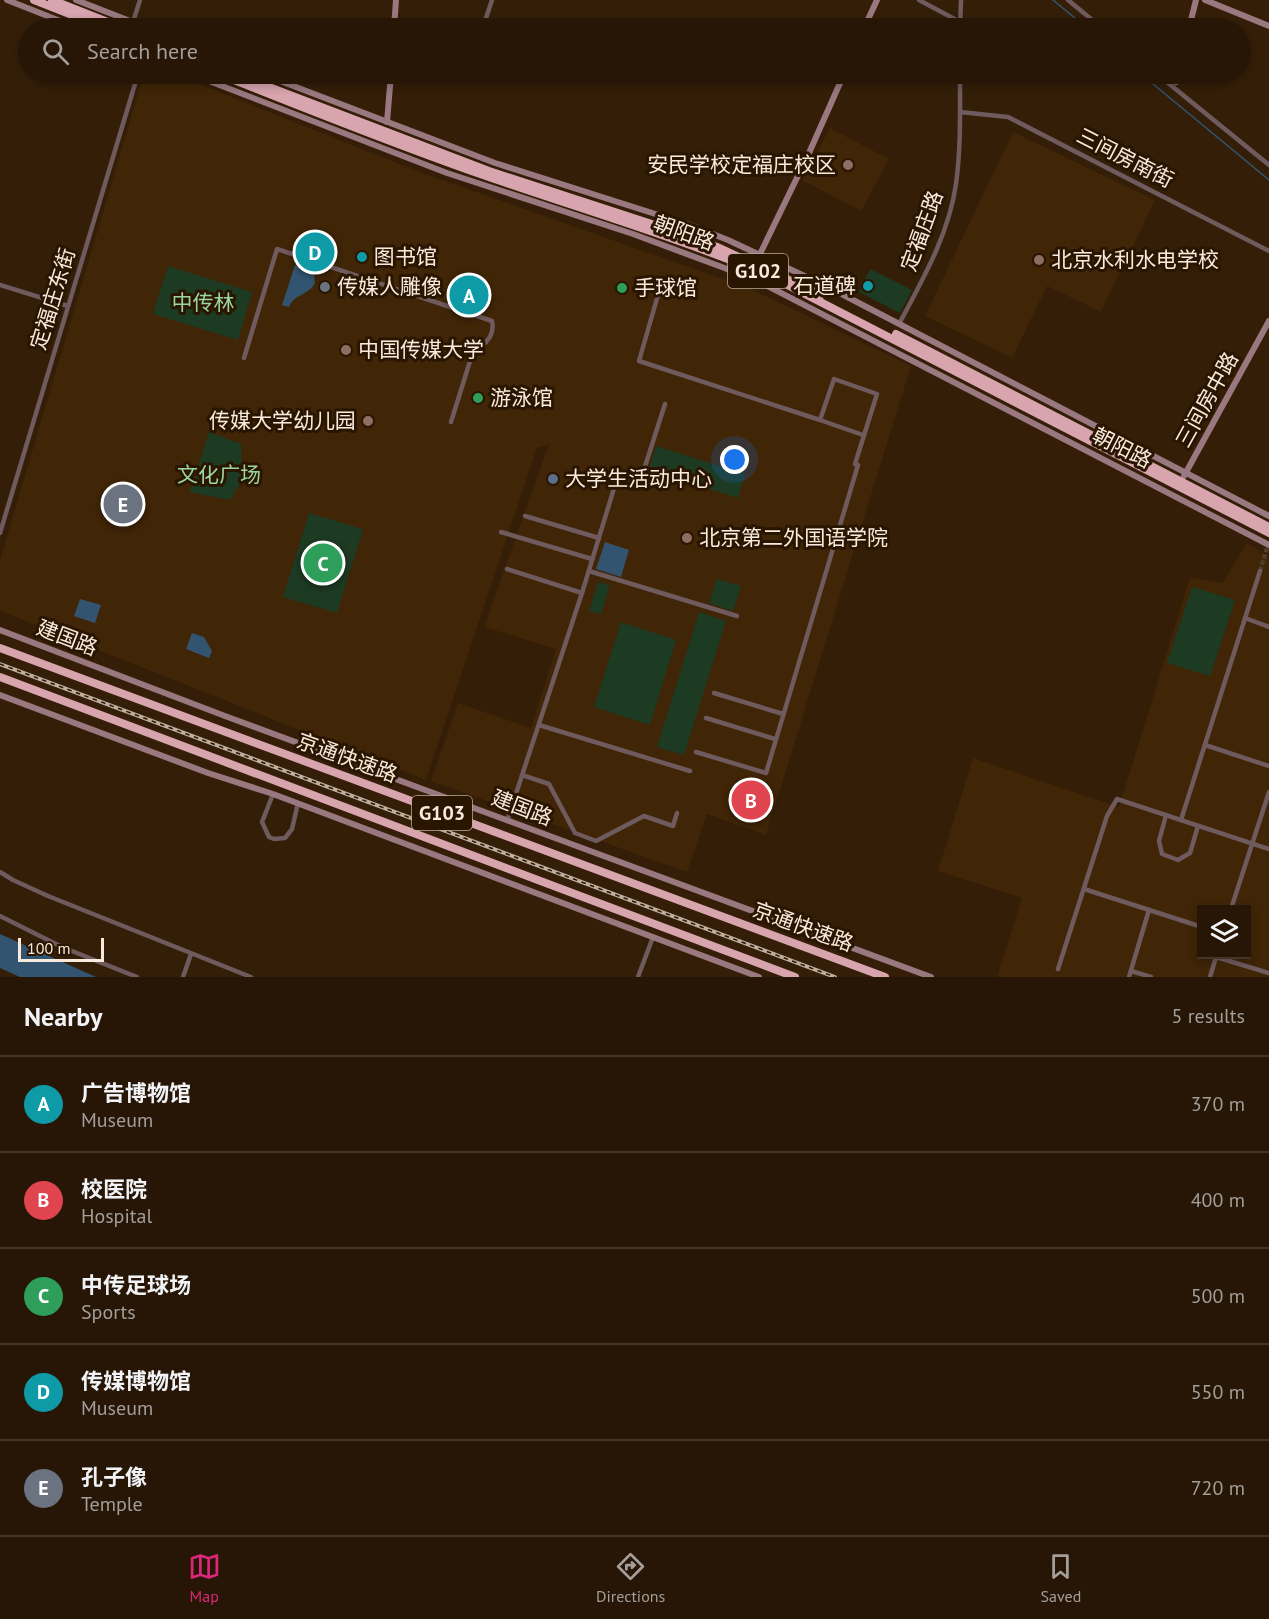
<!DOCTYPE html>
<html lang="en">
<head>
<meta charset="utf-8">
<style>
	:root { --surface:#271606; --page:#332314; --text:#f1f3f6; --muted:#a49f9b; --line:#433528; --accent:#db2777 }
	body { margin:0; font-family:"PT Sans","Noto Sans SC",sans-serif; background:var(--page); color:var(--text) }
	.controls { position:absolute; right:18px; bottom:18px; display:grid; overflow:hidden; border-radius:0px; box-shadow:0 3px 9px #0003 }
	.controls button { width:54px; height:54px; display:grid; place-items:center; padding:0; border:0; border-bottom:2px solid var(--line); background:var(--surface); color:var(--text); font:30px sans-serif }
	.scale { position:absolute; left:18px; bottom:15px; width:86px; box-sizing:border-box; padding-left:6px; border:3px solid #f9eadd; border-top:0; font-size:16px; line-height:21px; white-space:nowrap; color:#f9eadd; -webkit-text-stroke:4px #2a1501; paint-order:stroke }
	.you { position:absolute; left:735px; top:460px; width:21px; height:21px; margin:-15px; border:4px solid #fff; border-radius:50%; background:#1a73e8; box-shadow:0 0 0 9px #1a73e833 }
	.badge { display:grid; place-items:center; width:39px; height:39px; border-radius:50%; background:var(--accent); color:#fff; font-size:20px; font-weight:700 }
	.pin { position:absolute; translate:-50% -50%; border:3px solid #fff; box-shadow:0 2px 6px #0006 }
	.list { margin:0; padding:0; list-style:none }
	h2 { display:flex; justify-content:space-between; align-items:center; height:78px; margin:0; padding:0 24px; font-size:26px }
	h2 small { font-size:20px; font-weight:400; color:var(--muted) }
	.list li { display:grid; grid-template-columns:39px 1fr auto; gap:18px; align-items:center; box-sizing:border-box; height:96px; padding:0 24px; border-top:2px solid var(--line) }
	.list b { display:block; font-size:22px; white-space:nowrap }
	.list p { margin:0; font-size:20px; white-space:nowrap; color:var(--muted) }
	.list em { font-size:20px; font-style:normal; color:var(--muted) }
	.icon { flex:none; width:33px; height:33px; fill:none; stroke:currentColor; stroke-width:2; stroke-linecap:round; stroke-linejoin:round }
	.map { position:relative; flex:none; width:1269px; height:977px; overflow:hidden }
	.search { position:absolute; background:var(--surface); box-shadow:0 3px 9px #0003; left:18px; right:18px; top:18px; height:66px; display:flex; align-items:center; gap:15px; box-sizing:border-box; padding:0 21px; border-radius:33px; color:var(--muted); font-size:22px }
	.sheet { height:558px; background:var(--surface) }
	nav { display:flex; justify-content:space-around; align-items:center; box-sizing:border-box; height:84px; border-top:2px solid var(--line); background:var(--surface); font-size:16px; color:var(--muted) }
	nav a { display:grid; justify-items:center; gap:3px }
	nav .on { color:var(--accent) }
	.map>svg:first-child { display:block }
	.built { fill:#402507; fill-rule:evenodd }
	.green { fill:#1d3a22 }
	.water { fill:#325471 }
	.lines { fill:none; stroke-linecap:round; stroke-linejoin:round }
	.stream { stroke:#325471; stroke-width:1.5 }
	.street-tunnel { stroke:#523d28; stroke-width:4.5; stroke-dasharray:4.5 2; stroke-linecap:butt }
	.street { stroke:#6f5a5e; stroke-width:4.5 }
	.secondary { stroke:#99787f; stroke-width:6 }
	.highway { stroke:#d8a4ae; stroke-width:8 }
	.rail-casing { stroke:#bfae9e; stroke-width:4 }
	.rail { stroke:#2a1501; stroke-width:1.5; stroke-dasharray:4.5; stroke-linecap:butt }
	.education-dot { fill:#8d6e63; stroke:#2a1501; stroke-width:2 }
	.culture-dot { fill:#0f9aa8; stroke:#2a1501; stroke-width:2 }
	.worship-dot { fill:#6b7280; stroke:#2a1501; stroke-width:2 }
	.leisure-dot { fill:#2e9e5b; stroke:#2a1501; stroke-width:2 }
	.service-dot { fill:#5c6f8a; stroke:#2a1501; stroke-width:2 }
	.labels { text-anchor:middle; stroke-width:6; stroke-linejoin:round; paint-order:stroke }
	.shield { fill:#2a1501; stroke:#bbaa9b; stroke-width:1.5 }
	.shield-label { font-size:20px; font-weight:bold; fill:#f9eadd }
	.street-label { font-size:21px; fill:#f9eadd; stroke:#2a1501 }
	.poi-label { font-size:21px; fill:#f9eadd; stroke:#2a1501; text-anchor:start }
	.park-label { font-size:21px; fill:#9ad5a3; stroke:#2a1501 }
</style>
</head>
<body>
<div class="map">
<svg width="1269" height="977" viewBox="0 0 1269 977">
	<rect width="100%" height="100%" fill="#341e08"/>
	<!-- built -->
	<g class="built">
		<path d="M 144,74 L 174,74 L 417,171 L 751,289 L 911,366 L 766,835 L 707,814 L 687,872 L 431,781 L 458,703 L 531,728 L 556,649 L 484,627 L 549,444 L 537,448 L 426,780 L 0,611 L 0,560 Z"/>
		<path d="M 830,128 L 889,159 L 861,211 L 802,180 Z"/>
		<path d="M 1013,132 L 1155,200 L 1101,312 L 1047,286 L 1012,358 L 925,316 Z"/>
		<path d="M 1247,543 L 1269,556 L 1269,977 L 997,977 L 1022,898 L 938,871 L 973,758 L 1119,807 L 1190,578 L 1222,583 ZM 1202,909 L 1246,909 L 1246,954 L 1202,954 Z"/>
	</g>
	<!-- green -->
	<g class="green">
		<path d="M 168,266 L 252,292 L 238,340 L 153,314 Z"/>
		<path d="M 870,269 L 912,290 L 900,313 L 859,292 Z"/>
		<path d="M 209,432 L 241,444 L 242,481 L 230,500 L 189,492 L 194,480 Z"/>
		<path d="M 656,446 L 745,474 L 738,498 L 649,469 Z"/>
		<path d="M 309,513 L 363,529 L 337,613 L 283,597 Z"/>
		<path d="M 717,579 L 741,586 L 733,611 L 709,603 Z"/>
		<path d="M 598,582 L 610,585 L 601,614 L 589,611 Z"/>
		<path d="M 1192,587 L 1235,600 L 1210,676 L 1167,663 Z"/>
		<path d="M 699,612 L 726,621 L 684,755 L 657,747 Z"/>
		<path d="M 621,622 L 676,640 L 650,725 L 594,707 Z"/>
	</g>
	<!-- water -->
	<g class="water">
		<path d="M 295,265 L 308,269 L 314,274 L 315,283 C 309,295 294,294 289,307 L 282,305 Z"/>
		<path d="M 605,542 L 629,550 L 621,577 L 596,569 Z"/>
		<path d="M 80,599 L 101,605 L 95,623 L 74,616 Z"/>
		<path d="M 192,633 L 204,637 L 212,651 L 209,658 L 186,649 Z"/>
		<path d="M 0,934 L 96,977 L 20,977 L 0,968 Z"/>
	</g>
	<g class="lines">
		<!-- stream -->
		<g class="stream">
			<path d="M 1053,0 L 1087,28"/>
			<path d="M 1141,74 L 1269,180"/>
		</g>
		<!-- street-tunnel -->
		<path class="street-tunnel" d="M 1260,571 L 1268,545"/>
		<!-- street -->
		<g class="street">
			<path d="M 919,0 L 960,22"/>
			<path d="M 1068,0 L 1102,28"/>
			<path d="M 485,21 L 492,0"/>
			<path d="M 135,28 L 133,22 L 140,0"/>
			<path d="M 960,28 L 961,0"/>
			<path d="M 1157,74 L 1269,165"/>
			<path d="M 960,112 L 1008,117 L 1269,251"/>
			<path d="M 0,285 L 68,306"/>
			<path d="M 658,295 L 639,361 L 820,420"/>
			<path d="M 899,324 C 923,279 949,234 956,184 C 961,148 960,110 960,74"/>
			<path d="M 244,358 L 277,249 L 492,321 C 496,341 479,345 471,358 L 451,422"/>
			<path d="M 525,516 L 599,538"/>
			<path d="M 501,532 L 592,559"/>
			<path d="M 0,533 L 138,74"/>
			<path d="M 507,569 L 582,593"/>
			<path d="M 589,571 L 737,616"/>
			<path d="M 1245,618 L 1269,627"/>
			<path d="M 714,693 L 783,714"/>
			<path d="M 706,718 L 775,739"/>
			<path d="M 539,725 L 690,771"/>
			<path d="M 1205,745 L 1269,766"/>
			<path d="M 696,752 L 766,773 L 858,465 L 855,464 L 877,394 L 834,379 L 820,420 L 863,435"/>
			<path d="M 522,775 L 549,784 L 575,833 L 596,841 L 644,816 L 673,826 L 677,813"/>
			<path d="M 273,794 L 262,822 L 269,837 L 274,839 L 285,838 L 292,829 L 298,803"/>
			<path d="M 1166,815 L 1159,841 L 1162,854 L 1178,860 L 1190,853 L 1198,826"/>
			<path d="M 1181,820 L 1260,571"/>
			<path d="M 507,821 L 582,593 L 619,472 L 641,479 L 665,404"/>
			<path d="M 0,872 L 13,880 L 48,896 L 251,977"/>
			<path d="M 1084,889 L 1202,927"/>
			<path d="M 1231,909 L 1269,792"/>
			<path d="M 0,916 L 62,947 L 137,977"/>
			<path d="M 1216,957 L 1269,973"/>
			<path d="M 1058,969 L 1107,816 L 1117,799 L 1269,849"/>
			<path d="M 1131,971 L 1151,977"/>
			<path d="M 183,977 L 191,954"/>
			<path d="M 638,977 L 653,937"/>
			<path d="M 1129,977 L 1149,910"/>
			<path d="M 1210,977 L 1217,954"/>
		</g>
		<!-- secondary -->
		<g class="secondary">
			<path d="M 7,0 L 78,28"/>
			<path d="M 76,0 L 148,28"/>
			<path d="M 1205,0 L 1269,26"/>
			<path d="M 394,28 L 396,0"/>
			<path d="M 864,28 L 877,0"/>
			<path d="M 1189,28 L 1196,0"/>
			<path d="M 191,74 L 447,173 L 633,234 L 754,279 L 1269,545"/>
			<path d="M 262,74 L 495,163 L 690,225 L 728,240 L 828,287 L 1269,516"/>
			<path d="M 1176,82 L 1178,74"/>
			<path d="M 387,122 L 391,74"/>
			<path d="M 760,254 L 809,153 L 844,74"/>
			<path d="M 1184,476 L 1269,321"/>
			<path d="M 0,630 L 225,716 L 931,977"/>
			<path d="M 0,695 L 208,773 L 273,794 L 759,977"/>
		</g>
		<!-- highway -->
		<g class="highway">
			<path d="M 34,0 L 105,28"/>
			<path d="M 52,0 L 123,28"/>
			<path d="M 219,74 C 307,109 396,145 486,176 C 581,209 677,237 770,276 L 1269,533"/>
			<path d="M 235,74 L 489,171 L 664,228 L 717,247 L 821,295"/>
			<path d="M 896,334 L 1269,527"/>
			<path d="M 0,648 L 885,977"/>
			<path d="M 0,677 L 795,977"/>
		</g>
		<defs>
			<path id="rail" d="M 0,664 L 835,977"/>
		</defs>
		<!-- rail casing -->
		<use href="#rail" class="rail-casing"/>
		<!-- rail -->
		<use href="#rail" class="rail"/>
	</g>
	<!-- markers -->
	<g class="education-dot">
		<circle cx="848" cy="165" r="6"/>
		<circle cx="1039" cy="260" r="6"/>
		<circle cx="346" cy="350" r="6"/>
		<circle cx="368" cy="421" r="6"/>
		<circle cx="687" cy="538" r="6"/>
	</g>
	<g class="culture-dot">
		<circle cx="362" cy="257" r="6"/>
		<circle cx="868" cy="286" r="6"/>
	</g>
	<circle class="worship-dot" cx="325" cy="287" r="6"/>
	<g class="leisure-dot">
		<circle cx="622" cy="288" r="6"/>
		<circle cx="478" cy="398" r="6"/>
	</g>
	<circle class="service-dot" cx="553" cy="479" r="6"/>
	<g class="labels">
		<!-- shield labels -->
		<g class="shield">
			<rect x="728" y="254" width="60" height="34" rx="4.5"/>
			<rect x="412" y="796" width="60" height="34" rx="4.5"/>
		</g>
		<g class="shield-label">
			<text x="758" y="278">G102</text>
			<text x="442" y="820">G103</text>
		</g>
		<!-- street labels -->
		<g class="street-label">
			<text transform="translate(1125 158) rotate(27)" y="7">三间房南街</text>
			<text transform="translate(922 231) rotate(-70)" y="7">定福庄路</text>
			<text transform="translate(684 233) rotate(20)" y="7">朝阳路</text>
			<text transform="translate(53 299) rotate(-73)" y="7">定福庄东街</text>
			<text transform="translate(1207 400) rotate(-61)" y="7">三间房中路</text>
			<text transform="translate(1122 448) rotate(27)" y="7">朝阳路</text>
			<text transform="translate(67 638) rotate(21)" y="7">建国路</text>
			<text transform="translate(347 758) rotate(20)" y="7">京通快速路</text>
			<text transform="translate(522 808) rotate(21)" y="7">建国路</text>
			<text transform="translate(803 927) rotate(20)" y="7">京通快速路</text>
		</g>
		<!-- poi labels -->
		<g class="poi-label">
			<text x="836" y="172" text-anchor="end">安民学校定福庄校区</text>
			<text x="374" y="264">图书馆</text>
			<text x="1051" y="267">北京水利水电学校</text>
			<text x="856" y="293" text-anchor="end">石道碑</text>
			<text x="337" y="294">传媒人雕像</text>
			<text x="634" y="295">手球馆</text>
			<text x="358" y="357">中国传媒大学</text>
			<text x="490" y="405">游泳馆</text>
			<text x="356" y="428" text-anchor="end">传媒大学幼儿园</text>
			<text x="565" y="486">大学生活动中心</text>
			<text x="699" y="545">北京第二外国语学院</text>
		</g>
		<!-- park labels -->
		<g class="park-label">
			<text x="203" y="310">中传林</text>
			<text x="219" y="482">文化广场</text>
		</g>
	</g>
</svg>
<div class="controls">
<button><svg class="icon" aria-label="layers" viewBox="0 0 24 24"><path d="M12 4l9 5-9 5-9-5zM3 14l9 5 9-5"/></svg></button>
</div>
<div class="scale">100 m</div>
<div class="you"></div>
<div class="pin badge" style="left:469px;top:295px;background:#0f9aa8">A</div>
<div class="pin badge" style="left:751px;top:800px;background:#e0444e">B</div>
<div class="pin badge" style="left:323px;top:563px;background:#2e9e5b">C</div>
<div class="pin badge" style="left:315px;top:252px;background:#0f9aa8">D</div>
<div class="pin badge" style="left:123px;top:504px;background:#6b7280">E</div>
<div class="search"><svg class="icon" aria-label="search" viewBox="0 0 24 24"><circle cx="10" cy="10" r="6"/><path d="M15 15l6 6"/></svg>Search here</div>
</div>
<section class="sheet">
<h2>Nearby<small>5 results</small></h2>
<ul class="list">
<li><span class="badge" style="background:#0f9aa8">A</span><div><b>广告博物馆</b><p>Museum</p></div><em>370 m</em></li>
<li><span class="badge" style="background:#e0444e">B</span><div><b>校医院</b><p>Hospital</p></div><em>400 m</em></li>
<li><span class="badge" style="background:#2e9e5b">C</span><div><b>中传足球场</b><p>Sports</p></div><em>500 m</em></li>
<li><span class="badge" style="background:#0f9aa8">D</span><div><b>传媒博物馆</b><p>Museum</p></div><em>550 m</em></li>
<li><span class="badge" style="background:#6b7280">E</span><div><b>孔子像</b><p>Temple</p></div><em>720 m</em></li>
</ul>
</section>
<nav>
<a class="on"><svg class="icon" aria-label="map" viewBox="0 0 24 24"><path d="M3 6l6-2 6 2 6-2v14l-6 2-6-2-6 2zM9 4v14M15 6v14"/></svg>Map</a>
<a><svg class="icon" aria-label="directions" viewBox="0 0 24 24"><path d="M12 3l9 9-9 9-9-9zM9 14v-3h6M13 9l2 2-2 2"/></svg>Directions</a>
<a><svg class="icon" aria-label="saved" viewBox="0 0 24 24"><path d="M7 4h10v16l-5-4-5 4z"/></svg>Saved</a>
</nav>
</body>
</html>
